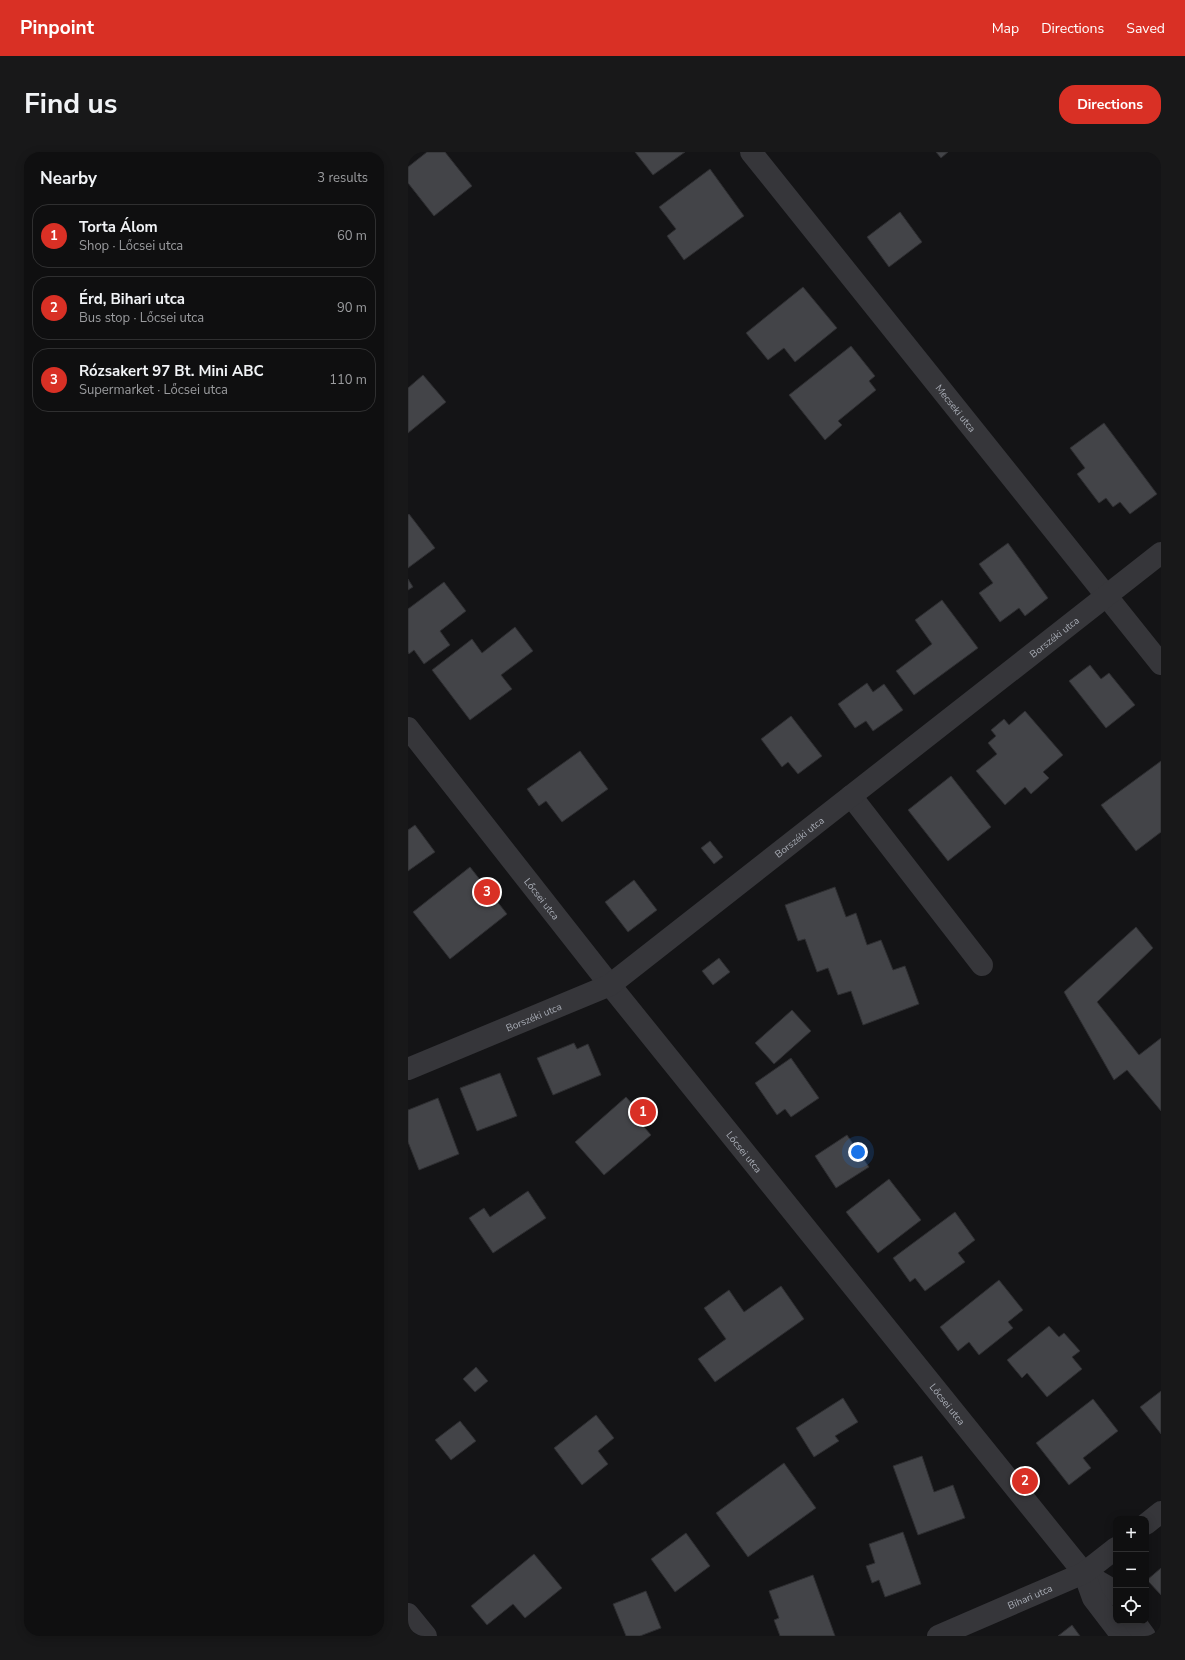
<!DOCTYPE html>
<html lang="en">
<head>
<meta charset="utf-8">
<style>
	:root { --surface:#0f0f10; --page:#181819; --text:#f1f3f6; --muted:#9b9c9f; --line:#2f2f30; --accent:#d93025 }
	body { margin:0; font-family:"Nunito Sans",sans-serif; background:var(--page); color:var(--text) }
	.controls { position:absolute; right:12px; bottom:12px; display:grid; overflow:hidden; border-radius:8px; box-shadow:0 2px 10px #0003 }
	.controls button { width:36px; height:36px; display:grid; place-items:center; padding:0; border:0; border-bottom:1px solid var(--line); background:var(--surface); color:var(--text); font:20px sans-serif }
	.you { position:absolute; left:450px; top:1000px; width:14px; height:14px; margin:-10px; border:3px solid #fff; border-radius:50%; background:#1a73e8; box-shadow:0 0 0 6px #1a73e833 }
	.badge { display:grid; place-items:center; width:26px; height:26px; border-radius:50%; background:var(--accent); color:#fff; font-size:13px; font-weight:700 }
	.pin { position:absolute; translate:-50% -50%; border:2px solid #fff; box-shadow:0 1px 4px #0006 }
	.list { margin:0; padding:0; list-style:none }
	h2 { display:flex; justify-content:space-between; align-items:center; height:52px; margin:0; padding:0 16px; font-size:17px }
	h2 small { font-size:13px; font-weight:400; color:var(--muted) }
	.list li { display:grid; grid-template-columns:26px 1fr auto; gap:12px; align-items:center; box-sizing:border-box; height:64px; margin:0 8px 8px; padding:0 8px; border:1px solid var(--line); border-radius:16px }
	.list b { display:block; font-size:15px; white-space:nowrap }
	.list p { margin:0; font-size:13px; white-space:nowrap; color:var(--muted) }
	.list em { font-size:13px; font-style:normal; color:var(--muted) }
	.icon { flex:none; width:22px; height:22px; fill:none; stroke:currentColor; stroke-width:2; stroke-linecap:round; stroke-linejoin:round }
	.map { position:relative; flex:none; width:753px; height:1484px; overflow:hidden; border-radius:16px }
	header { display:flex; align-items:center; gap:24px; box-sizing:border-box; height:56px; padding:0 20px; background:var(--accent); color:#fff }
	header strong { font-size:19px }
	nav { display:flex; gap:22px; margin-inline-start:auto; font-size:14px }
	.intro { display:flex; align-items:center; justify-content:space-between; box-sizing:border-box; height:96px; padding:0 24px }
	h1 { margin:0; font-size:28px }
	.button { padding:10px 18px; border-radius:16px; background:var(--accent); color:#fff; font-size:14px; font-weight:700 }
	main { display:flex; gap:24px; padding:0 24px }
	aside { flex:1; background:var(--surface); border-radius:16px; box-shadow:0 2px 10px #0003 }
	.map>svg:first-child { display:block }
	.building { fill:#434448; stroke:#2e2e31 }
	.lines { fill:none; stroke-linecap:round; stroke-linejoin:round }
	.minor { stroke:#36363a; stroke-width:22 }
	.labels { text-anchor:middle; stroke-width:3; stroke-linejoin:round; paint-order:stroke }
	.street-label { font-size:10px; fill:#a7abb4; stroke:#0f0f11 }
</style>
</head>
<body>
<header>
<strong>Pinpoint</strong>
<nav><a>Map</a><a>Directions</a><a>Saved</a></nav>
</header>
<div class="intro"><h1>Find us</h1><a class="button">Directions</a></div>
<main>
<aside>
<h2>Nearby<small>3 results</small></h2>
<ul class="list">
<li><span class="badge">1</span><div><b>Torta Álom</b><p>Shop · Lőcsei utca</p></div><em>60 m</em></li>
<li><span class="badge">2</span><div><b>Érd, Bihari utca</b><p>Bus stop · Lőcsei utca</p></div><em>90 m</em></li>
<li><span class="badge">3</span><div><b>Rózsakert 97 Bt. Mini ABC</b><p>Supermarket · Lőcsei utca</p></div><em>110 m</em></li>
</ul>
</aside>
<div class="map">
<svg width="753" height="1484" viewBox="0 0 753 1484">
	<rect width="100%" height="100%" fill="#141416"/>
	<!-- building -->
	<g class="building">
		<path d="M 19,0 L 37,0 L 64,34 L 26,64 L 0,31 L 0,15 Z"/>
		<path d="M 227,0 L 277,0 L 245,23 Z"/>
		<path d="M 528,0 L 540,0 L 533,6 Z"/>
		<path d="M 302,17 L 336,64 L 276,108 L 259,84 L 268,77 L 251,55 Z"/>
		<path d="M 492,60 L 514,90 L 481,115 L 459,85 Z"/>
		<path d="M 395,135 L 429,176 L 387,210 L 376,196 L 360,208 L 338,181 Z"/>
		<path d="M 443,194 L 467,224 L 461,229 L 468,238 L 430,269 L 434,273 L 417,288 L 381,243 Z"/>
		<path d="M 15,223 L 38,250 L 0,281 L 0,236 Z"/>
		<path d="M 696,271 L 749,342 L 722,362 L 712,350 L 705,355 L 698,346 L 691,351 L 669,322 L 677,316 L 662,296 Z"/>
		<path d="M 1,362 L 27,396 L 0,416 L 0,363 Z"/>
		<path d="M 600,391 L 640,446 L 617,464 L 611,456 L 592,470 L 571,441 L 585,431 L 571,412 Z"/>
		<path d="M 0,427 L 5,435 L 0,438 Z"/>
		<path d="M 36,430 L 58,459 L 32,479 L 42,493 L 16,512 L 6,498 L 1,502 L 0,500 L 0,457 Z"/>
		<path d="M 534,448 L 570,496 L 506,543 L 488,519 L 524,492 L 507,468 Z"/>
		<path d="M 107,475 L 125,499 L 93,523 L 104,537 L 62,568 L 24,518 L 64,487 L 74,501 Z"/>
		<path d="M 682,513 L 693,527 L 701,521 L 727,553 L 698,576 L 661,529 Z"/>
		<path d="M 459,531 L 465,540 L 476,532 L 495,558 L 465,579 L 458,569 L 447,576 L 430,552 Z"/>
		<path d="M 617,559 L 655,603 L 635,620 L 641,626 L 623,642 L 617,635 L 597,653 L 568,619 L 589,602 L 580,591 L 588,584 L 583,578 L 596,567 L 601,573 Z"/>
		<path d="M 383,564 L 414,604 L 390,622 L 380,610 L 374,615 L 353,587 Z"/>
		<path d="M 172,599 L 200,637 L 154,670 L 138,649 L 131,654 L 119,637 Z"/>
		<path d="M 753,609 L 753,680 L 728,699 L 693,653 Z"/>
		<path d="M 543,624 L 583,675 L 540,709 L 500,658 Z"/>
		<path d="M 7,673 L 27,700 L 0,719 L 0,678 Z"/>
		<path d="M 302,689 L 315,705 L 306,712 L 293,696 Z"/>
		<path d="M 62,715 L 99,762 L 42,807 L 5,760 Z"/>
		<path d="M 226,728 L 249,758 L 220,780 L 197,750 Z"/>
		<path d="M 427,735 L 438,765 L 448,761 L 459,793 L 473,788 L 485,818 L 497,814 L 511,852 L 455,873 L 443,839 L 430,843 L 420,816 L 409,820 L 397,787 L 390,789 L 377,753 Z"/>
		<path d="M 728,775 L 745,796 L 689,850 L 731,903 L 753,886 L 753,959 L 719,918 L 706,928 L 656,840 Z"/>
		<path d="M 311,806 L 322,820 L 305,833 L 294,819 Z"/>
		<path d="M 384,858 L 403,879 L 366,912 L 347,891 Z"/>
		<path d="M 166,891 L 169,897 L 180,892 L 193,923 L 145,943 L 129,906 Z"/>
		<path d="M 383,906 L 411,946 L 383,965 L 377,957 L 369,963 L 347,931 Z"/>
		<path d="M 92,921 L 109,964 L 69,979 L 52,936 Z"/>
		<path d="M 218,945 L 236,965 L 231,969 L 243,983 L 196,1023 L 167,990 Z"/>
		<path d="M 30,946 L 51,1002 L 11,1018 L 0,990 L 0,958 Z"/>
		<path d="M 439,983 L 461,1015 L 428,1036 L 407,1004 Z"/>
		<path d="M 481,1027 L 513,1068 L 470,1101 L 438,1060 Z"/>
		<path d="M 120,1039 L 138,1066 L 85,1101 L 61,1066 L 76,1056 L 82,1065 Z"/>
		<path d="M 547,1060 L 567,1088 L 550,1101 L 557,1110 L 517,1139 L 507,1126 L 502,1130 L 485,1106 Z"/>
		<path d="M 591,1128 L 615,1158 L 600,1170 L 605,1176 L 571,1203 L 561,1190 L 550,1199 L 532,1175 Z"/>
		<path d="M 373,1134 L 396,1167 L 307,1230 L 290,1207 L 318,1187 L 296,1156 L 321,1138 L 336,1160 Z"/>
		<path d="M 641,1174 L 651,1185 L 656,1181 L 672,1199 L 664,1205 L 674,1217 L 639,1245 L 619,1221 L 614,1226 L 599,1208 Z"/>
		<path d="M 68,1215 L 80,1229 L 67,1240 L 55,1227 Z"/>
		<path d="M 753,1239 L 753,1282 L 732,1255 Z"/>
		<path d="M 435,1246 L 450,1270 L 427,1284 L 431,1289 L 406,1305 L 388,1276 Z"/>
		<path d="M 685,1247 L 710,1279 L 675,1306 L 683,1316 L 661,1333 L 628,1291 Z"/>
		<path d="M 188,1263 L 206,1286 L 190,1299 L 200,1312 L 174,1333 L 146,1296 Z"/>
		<path d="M 52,1269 L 68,1289 L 43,1308 L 27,1288 Z"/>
		<path d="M 514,1304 L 526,1340 L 545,1333 L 557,1366 L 510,1383 L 485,1314 Z"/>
		<path d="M 376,1311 L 408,1356 L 340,1405 L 308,1361 Z"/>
		<path d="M 495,1380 L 513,1432 L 477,1445 L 471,1428 L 464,1431 L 458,1414 L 467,1411 L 461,1392 Z"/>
		<path d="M 278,1381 L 302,1414 L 267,1440 L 243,1407 Z"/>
		<path d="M 126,1402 L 154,1436 L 117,1466 L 105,1452 L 79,1473 L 63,1454 Z"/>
		<path d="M 753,1416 L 753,1443 L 739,1428 Z"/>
		<path d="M 405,1423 L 427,1484 L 372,1484 L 366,1468 L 371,1466 L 361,1439 Z"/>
		<path d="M 238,1439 L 253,1476 L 232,1484 L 218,1484 L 205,1452 Z"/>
		<path d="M 664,1473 L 672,1484 L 650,1484 Z"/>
	</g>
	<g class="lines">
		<!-- minor -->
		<g class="minor">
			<path id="s1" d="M 343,0 L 753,512"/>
			<path id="s2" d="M 0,576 L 202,833 L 676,1421 L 703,1437 L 708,1443"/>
			<path d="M 443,644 L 574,813"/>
			<path id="s3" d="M 0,917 L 202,833 L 753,401"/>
			<path d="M 738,1372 L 753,1360"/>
			<path d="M 676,1421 L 685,1446 L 714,1484"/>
			<path d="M 0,1462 L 18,1484"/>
			<path d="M 726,1469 L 737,1484"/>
			<path id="s4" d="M 530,1484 L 676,1421 L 708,1396"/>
		</g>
	</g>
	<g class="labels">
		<!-- street labels -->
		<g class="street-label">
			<text dy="4" stroke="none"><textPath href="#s1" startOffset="328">Mecseki utca</textPath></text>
			<text dy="4" stroke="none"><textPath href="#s3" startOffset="783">Borszéki utca</textPath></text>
			<text dy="4" stroke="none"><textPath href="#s3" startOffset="459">Borszéki utca</textPath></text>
			<text dy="4" stroke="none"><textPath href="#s2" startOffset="217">Lőcsei utca</textPath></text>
			<text dy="4" stroke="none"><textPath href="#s3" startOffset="136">Borszéki utca</textPath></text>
			<text dy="4" stroke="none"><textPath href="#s2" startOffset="541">Lőcsei utca</textPath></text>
			<text dy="4" stroke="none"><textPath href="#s2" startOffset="865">Lőcsei utca</textPath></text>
			<text dy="4" stroke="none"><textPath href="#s4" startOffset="100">Bihari utca</textPath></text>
		</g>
	</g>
</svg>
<div class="controls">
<button>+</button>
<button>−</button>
<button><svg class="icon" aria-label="locate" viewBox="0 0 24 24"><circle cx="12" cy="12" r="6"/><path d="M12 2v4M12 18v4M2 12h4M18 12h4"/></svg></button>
</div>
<div class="you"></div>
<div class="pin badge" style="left:235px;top:960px">1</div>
<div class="pin badge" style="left:617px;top:1329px">2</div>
<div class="pin badge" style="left:79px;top:740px">3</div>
</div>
</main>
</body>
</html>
